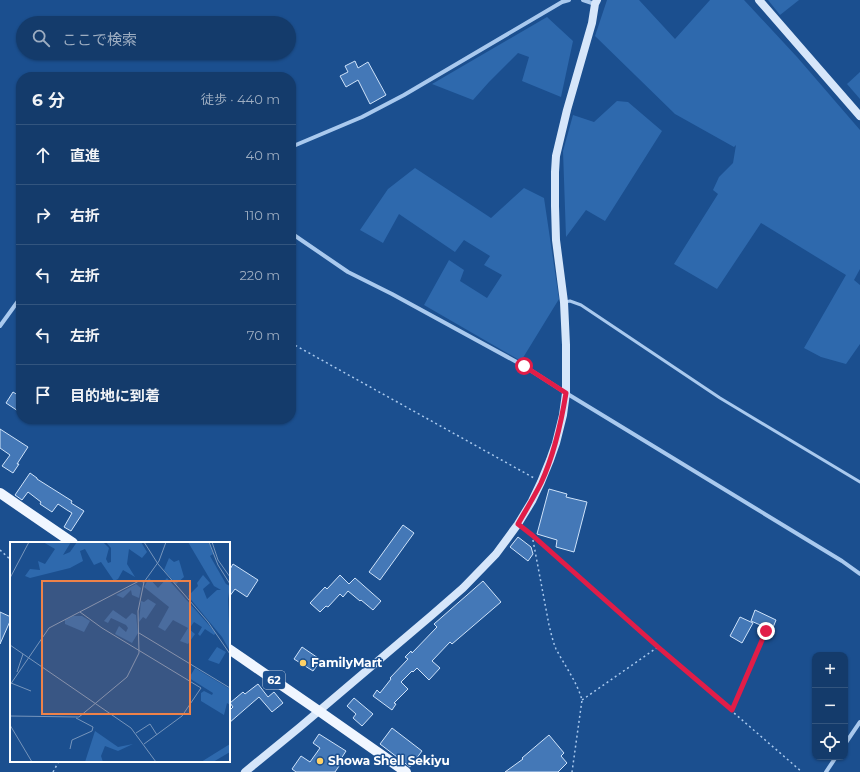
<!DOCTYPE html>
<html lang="ja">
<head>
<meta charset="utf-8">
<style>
	:root { --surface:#143b6b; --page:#214673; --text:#f1f3f6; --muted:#9dadc1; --line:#33557e }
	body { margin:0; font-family:Montserrat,"Noto Sans JP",sans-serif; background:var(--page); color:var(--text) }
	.controls { position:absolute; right:12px; bottom:12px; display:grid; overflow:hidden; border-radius:8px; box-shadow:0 1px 3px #0004 }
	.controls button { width:36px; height:36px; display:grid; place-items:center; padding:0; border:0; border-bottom:1px solid var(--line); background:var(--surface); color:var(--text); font:20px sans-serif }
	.stop { position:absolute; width:12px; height:12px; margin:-9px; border:3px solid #e11d48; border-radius:50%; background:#fff }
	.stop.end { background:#e11d48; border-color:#fff; box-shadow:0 1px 4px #0008 }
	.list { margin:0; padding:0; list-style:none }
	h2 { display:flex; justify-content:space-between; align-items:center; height:52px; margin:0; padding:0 16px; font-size:17px }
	h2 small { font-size:13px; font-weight:400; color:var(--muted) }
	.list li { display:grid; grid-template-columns:26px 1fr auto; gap:12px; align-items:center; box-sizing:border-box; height:60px; padding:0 16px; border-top:1px solid var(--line) }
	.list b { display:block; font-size:15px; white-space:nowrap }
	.list em { font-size:13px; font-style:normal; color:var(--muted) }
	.icon { flex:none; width:22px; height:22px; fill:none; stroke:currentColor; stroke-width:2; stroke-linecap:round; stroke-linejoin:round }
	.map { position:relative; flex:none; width:860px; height:772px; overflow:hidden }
	.search { position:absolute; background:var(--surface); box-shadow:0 1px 3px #0004; left:16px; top:16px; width:280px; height:44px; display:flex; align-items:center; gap:10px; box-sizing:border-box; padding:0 14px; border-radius:22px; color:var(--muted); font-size:15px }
	.panel { position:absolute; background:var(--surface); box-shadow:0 1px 3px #0004; left:16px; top:72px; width:280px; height:352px; border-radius:16px }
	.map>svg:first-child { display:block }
	.green { fill:#2e69ad }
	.building { fill:#4478b7; stroke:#cfe3fa }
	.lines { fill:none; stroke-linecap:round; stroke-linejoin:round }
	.path { stroke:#a9c9ee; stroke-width:1.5; stroke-dasharray:2 3; stroke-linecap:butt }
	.lane { stroke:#a9c9ee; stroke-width:3 }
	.street { stroke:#a9c9ee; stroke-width:4 }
	.secondary { stroke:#d6e6fa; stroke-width:8 }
	.primary { stroke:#f0f6ff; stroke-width:10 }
	.route { stroke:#e11d48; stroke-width:5 }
	.poi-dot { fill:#ffd166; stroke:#1b4f8f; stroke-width:1.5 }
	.labels { text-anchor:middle; stroke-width:3; stroke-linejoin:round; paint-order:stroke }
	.shield { fill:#1b4f8f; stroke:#bbcadd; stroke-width:1 }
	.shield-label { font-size:11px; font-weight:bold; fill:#fff }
	.poi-label { font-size:12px; font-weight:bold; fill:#fff; stroke:#1b4f8f; text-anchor:start }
	.inset-road { fill:none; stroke:#7695bc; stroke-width:1 }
	.view { fill:#ee8249; fill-opacity:0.15; stroke:#ee8249; stroke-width:2 }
	.inset-edge { fill:none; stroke:#fff; stroke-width:2 }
</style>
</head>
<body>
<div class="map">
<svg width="860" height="772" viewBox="0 0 860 772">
	<rect width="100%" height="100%" fill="#1b4f8f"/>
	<!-- green -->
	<g class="green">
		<path d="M 607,0 L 639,0 L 675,39 L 710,0 L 744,0 L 797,57 L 860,130 L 860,269 L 854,280 L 860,285 L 860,344 L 846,364 L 821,357 L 804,348 L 846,275 L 761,223 L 717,289 L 674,264 L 718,194 L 713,190 L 719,177 L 733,163 L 736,145 L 734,147 L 675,114 L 595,36 Z"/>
		<path d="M 768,0 L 799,0 L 780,15 Z"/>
		<path d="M 547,17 L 573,41 L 561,97 L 522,81 L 529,57 L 518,53 L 489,82 L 473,100 L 432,84 Z"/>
		<path d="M 860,72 L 860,99 L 847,84 Z"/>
		<path d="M 617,101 L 628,102 L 662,131 L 605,221 L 586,210 L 566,237 L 563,151 L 573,115 L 594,122 Z"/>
		<path d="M 415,168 L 491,218 L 524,188 L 544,198 L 559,299 L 521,361 L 424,305 L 449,260 L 464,270 L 460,281 L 487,298 L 502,275 L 484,265 L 490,256 L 464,240 L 455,252 L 399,214 L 383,243 L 360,230 L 388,189 Z"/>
	</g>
	<!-- building -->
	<g class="building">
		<path d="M 355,61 L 358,68 L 368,62 L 386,95 L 370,104 L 358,80 L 346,87 L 340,76 L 348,72 L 345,66 Z"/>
		<path d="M 13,392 L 21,397 L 21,413 L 6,403 Z"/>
		<path d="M 0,429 L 28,447 L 17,464 L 19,464 L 13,473 L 2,466 L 10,455 L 0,448 Z"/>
		<path d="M 30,473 L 37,478 L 37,479 L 72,501 L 71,503 L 84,511 L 71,531 L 64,527 L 72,513 L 67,510 L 58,504 L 52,512 L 40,504 L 41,502 L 28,492 L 22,500 L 15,495 Z"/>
		<path d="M 549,489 L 567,494 L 566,497 L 587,502 L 574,552 L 556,547 L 557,540 L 537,534 Z"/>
		<path d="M 403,525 L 414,533 L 380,580 L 369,572 Z"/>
		<path d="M 518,537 L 531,547 L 533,554 L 528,561 L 510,547 Z"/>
		<path d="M 233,564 L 258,580 L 247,597 L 235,589 L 229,597 L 229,571 Z"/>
		<path d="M 340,575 L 349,584 L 355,578 L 381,601 L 373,610 L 361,600 L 360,601 L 348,591 L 343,597 L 340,594 L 328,607 L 326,606 L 320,612 L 310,603 L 325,587 L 327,589 Z"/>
		<path d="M 483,581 L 501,602 L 452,644 L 450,642 L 432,661 L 440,668 L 429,680 L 417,668 L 413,672 L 412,671 L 401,682 L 408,689 L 394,703 L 396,704 L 392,710 L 373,696 L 377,690 L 380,693 L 391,679 L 390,678 L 408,659 L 405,657 L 411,651 L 412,653 L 437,627 L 434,624 Z"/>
		<path d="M 755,610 L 776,620 L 772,630 L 751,621 Z"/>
		<path d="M 0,612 L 11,617 L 11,619 L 0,644 Z"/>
		<path d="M 740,617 L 753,623 L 742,643 L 730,636 Z"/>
		<path d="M 302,647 L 321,660 L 313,671 L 294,659 Z"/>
		<path d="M 258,684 L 268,697 L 274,692 L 283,703 L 272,712 L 259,697 L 229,723 L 229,711 L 233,707 L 230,703 L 243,692 L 245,694 Z"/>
		<path d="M 354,698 L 373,714 L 362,726 L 353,718 L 356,714 L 347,706 Z"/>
		<path d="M 392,728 L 422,751 L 410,767 L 380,744 Z"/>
		<path d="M 319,734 L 346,751 L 337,765 L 339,766 L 335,772 L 296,772 L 292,769 L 301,756 L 310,762 L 320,748 L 313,743 Z"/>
		<path d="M 549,735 L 564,753 L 561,756 L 567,763 L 558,772 L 505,772 L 523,759 L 522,758 Z"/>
	</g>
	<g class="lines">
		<!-- path -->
		<g class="path">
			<path d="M 291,343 L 534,478"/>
			<path d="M 524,528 L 658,647 L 802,772"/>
			<path d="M 532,535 L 549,625 C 551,633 553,642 556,649 C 565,666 577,682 582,700 L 572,772"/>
			<path d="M 0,550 L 11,560"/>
			<path d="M 582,700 L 658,647"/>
			<path d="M 732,711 L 766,631"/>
			<path d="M 53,772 L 59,761"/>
		</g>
		<!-- lane -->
		<path class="lane" d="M 565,302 L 570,301 L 581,305 L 720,398 L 860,482"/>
		<!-- street -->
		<g class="street">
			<path d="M 583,0 L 595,4"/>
			<path d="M 291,147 L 362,117 L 404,95 L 562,2 L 569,0"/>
			<path d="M 291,233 L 348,272 L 392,294 L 524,366 L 566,393 L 842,561 L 860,574"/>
			<path d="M 0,326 L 21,297"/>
			<path d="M 845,744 L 860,722"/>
			<path d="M 826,772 L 836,757"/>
		</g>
		<!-- secondary -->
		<g class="secondary">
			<path d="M 759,0 L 860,116"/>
			<path d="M 245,772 L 300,727 L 432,615 L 463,588 L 496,554 L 518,524 L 532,501 L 541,482 L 550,460 L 556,443 L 563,415 L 566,393 L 566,345 L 564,302 L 556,240 L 555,206 L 555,172 L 556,156 L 567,110 L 592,23 L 595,4 L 597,0"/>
		</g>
		<!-- primary -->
		<g class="primary">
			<path d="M 0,493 L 73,543"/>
			<path d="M 229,649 L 319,711 L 406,772"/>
		</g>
	</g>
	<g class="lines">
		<!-- route -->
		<path class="route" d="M 524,366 L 566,393 C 561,424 554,455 541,483 C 534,497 526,510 518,524 L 532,535 L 658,647 L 732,710 L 766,631"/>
	</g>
	<!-- markers -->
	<g class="poi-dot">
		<circle cx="303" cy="663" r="4"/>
		<circle cx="320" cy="761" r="4"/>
	</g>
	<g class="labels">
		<!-- shield labels -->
		<rect class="shield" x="263" y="671" width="22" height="18" rx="3"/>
		<g class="shield-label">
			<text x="274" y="684">62</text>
		</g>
		<!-- poi labels -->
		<g class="poi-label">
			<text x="311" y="667">FamilyMart</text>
			<text x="328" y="765">Showa Shell Sekiyu</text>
		</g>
	</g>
	<!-- overview -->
	<g transform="translate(10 542)">
		<rect width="220" height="220" fill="#1b4f8f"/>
		<path d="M 33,0 L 61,0 L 53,13 L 60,10 L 67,0 L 93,0 L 99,6 L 96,17 L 98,21 L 101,20 L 101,6 L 96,0 L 131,0 L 137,10 L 132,16 L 119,7 L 117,22 L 125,35 L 113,28 L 108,37 L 104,39 L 91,20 L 84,23 L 75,7 L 70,9 L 73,19 L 60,26 L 20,36 L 15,34 L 20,27 L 30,28 L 28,19 L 35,22 L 45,7 ZM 178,0 L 199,0 L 203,12 L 200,14 L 216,42 L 220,44 L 218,57 L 220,109 L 212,95 L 178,54 L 188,44 L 187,41 L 193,33 L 200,41 L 193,47 L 197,57 L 207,48 L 211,48 L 204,44 ZM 159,16 L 164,20 L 169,18 L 174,35 L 166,42 L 154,28 ZM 139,36 L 148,46 L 157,36 L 206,91 L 204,93 L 195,87 L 190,94 L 188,92 L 192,85 L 184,80 L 179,87 L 185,92 L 178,102 L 170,99 L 178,86 L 163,78 L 155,89 L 148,85 L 159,65 L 134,45 ZM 126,42 L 131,46 L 129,56 L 122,53 L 121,48 L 113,56 L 106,53 ZM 138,57 L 146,62 L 136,77 L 133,75 L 129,80 L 131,59 L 134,60 ZM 103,68 L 116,77 L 122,71 L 126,73 L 128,91 L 122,101 L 105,92 L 109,84 L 116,90 L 118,86 L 116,83 L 101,76 L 98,81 L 94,79 ZM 63,74 L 72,74 L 80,79 L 74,90 L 55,82 L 55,78 ZM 207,105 L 216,110 L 209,122 L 198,118 ZM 185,126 L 220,147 L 220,163 L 217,161 L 214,173 L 191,159 L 191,151 L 194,149 L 202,153 L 203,151 L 179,136 ZM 85,189 L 108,205 L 123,202 L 108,209 L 95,204 L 91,214 L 93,220 L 75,220 ZM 220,202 L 220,210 L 203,220 L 191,220 Z" fill="#2e69ad"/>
		<path class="inset-road" d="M 134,0 L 148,22 L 198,80 L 220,112M 199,0 L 208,23 L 220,42M 202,0 L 208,18 L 220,35M 0,36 L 19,0M 70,70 L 92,86 L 191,146 L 172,174 L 134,202M 129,91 L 220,146M 0,103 L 121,186 L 146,220M 7,130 L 13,112M 1,141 L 21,149M 0,143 L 39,86 L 129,39 L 134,40M 0,174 L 69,175 L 117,135 L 129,111 L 128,69 L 134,40 L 149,19 L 156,0M 0,183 L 22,220M 126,191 L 140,182 L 147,193M 60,207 L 62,198 L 82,189 L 83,185 L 66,176"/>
		<path class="view" d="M 32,39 L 180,39 L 180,172 L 32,172 Z"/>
		<rect width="220" height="220" class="inset-edge"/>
	</g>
</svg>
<div class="controls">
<button>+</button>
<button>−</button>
<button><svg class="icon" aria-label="locate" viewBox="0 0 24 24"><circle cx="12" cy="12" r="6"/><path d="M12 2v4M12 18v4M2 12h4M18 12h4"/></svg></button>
</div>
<div class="stop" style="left:524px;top:366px"></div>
<div class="stop end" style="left:766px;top:631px"></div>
<div class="search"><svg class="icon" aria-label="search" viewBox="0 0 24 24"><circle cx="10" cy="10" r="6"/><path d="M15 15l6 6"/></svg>ここで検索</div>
<section class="panel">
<h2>6 分<small>徒歩 · 440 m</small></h2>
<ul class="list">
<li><svg class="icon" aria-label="ahead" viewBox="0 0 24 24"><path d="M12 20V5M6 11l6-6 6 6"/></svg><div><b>直進</b></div><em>40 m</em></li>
<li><svg class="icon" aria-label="right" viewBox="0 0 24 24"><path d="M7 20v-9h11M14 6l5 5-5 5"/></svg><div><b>右折</b></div><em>110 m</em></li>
<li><svg class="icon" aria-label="left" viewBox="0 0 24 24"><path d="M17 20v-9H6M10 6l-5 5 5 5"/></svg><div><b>左折</b></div><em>220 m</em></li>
<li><svg class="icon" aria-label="left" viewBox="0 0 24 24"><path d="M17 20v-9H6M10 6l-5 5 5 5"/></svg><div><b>左折</b></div><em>70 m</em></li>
<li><svg class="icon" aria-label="arrive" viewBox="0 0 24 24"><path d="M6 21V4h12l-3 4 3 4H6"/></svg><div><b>目的地に到着</b></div></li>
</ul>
</section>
</div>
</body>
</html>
